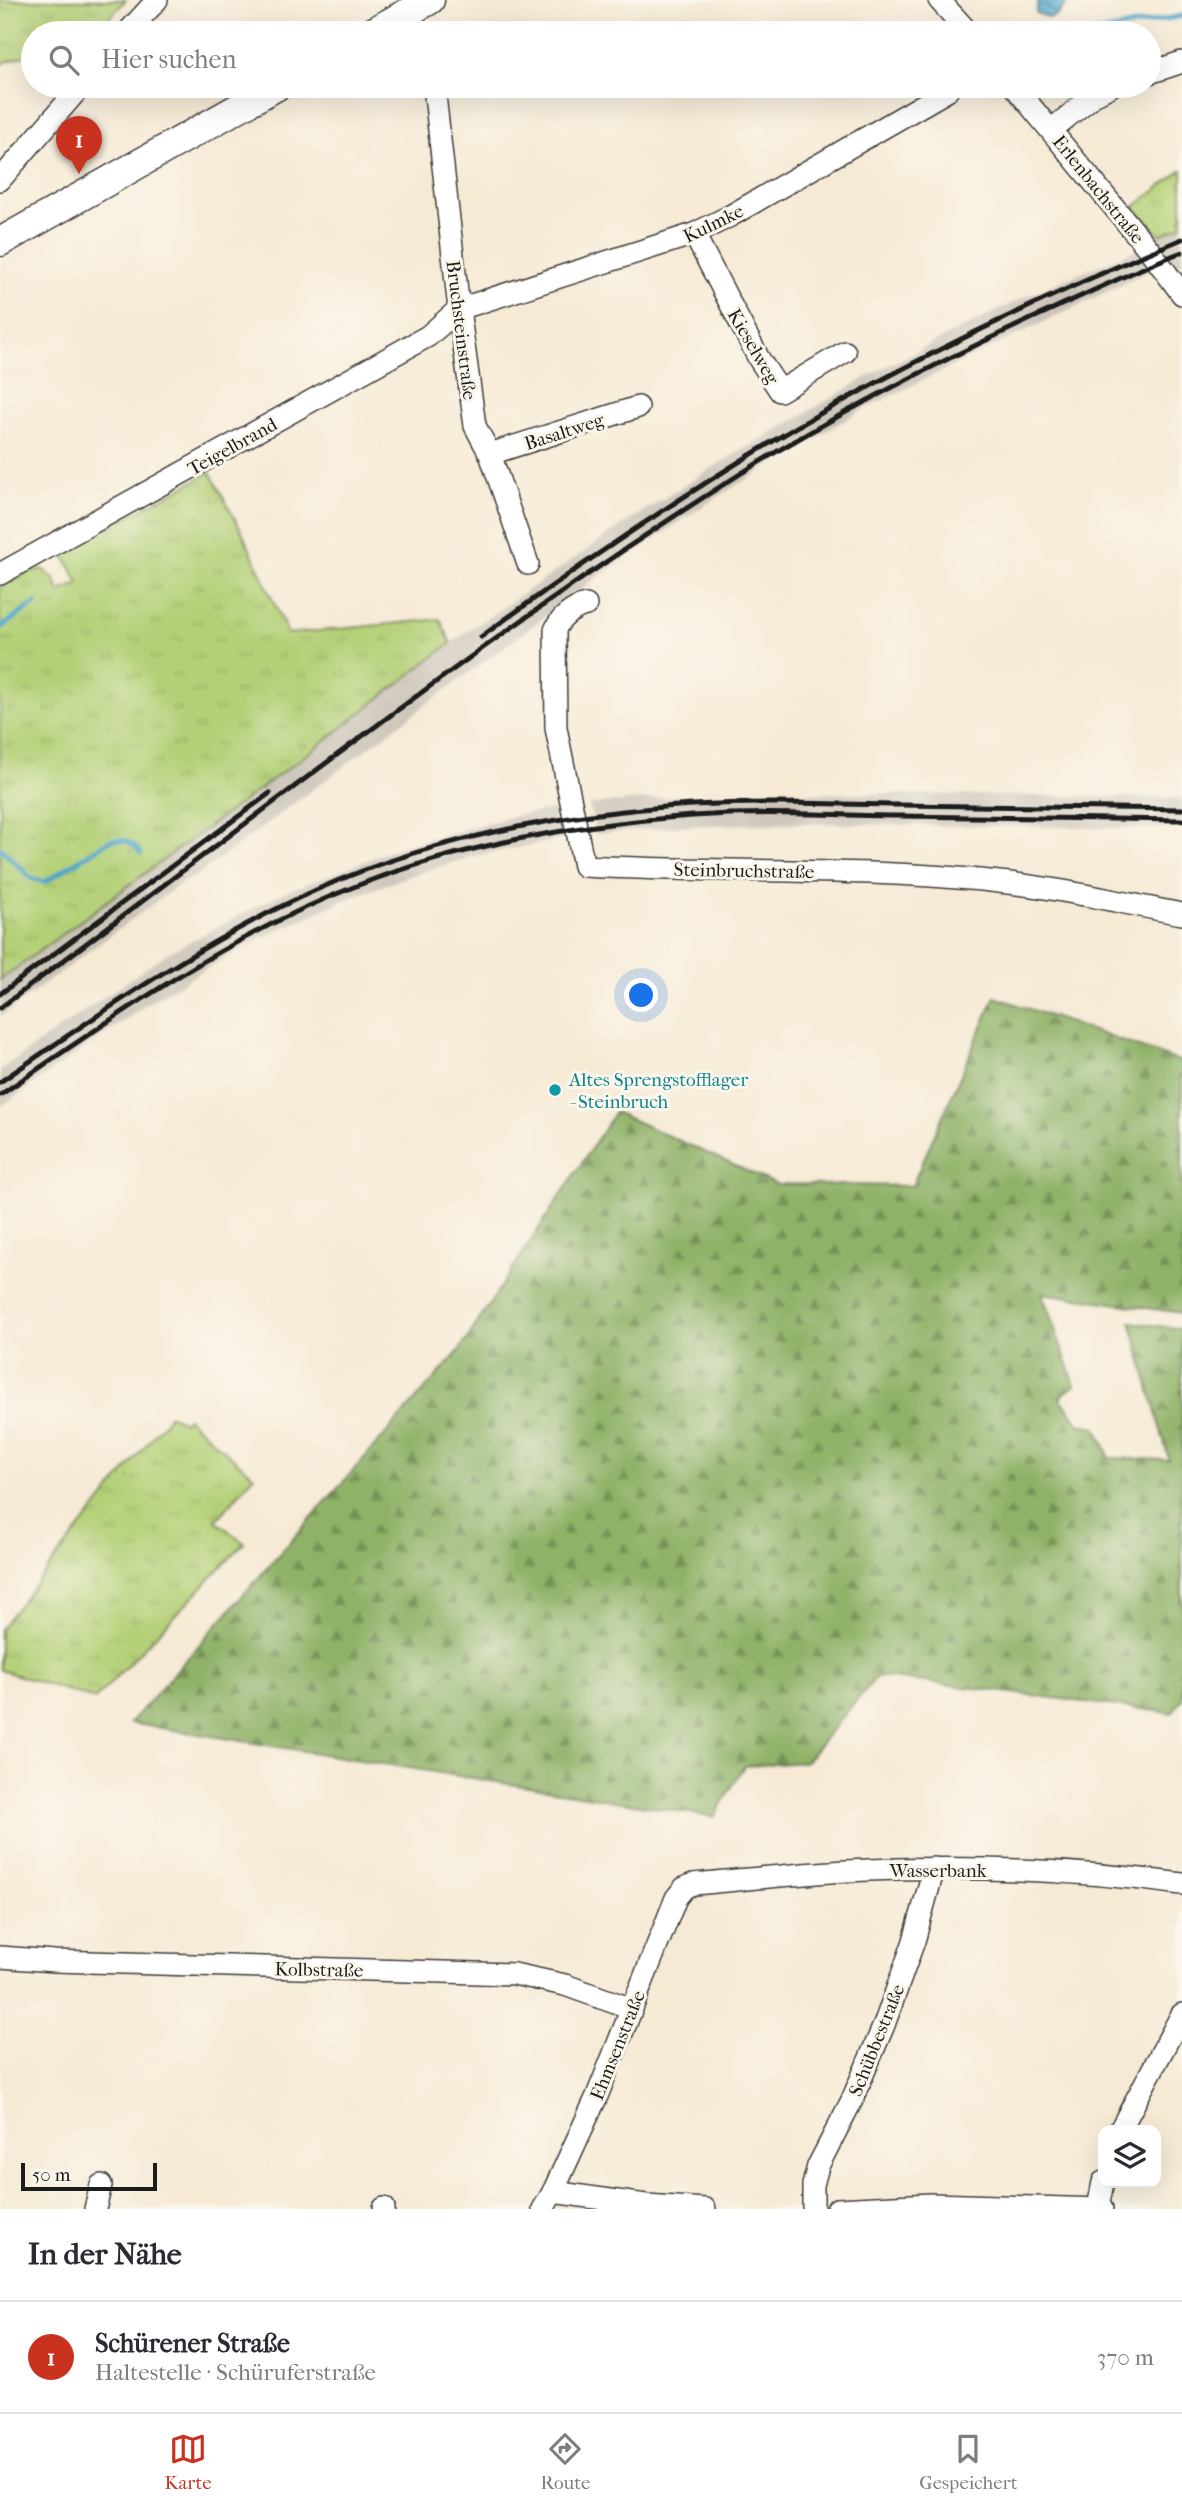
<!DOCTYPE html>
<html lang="de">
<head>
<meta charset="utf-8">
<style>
	:root { --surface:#fff; --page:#f7f7f7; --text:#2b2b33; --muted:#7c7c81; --line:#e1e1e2; --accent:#c8321e }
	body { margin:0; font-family:"IM FELL French Canon",serif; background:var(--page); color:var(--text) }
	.controls { position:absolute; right:21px; bottom:21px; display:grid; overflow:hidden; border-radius:14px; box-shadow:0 7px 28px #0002 }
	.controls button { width:63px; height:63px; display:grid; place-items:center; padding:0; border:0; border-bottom:2px solid var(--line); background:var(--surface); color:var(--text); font:35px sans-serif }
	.scale { position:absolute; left:21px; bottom:18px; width:136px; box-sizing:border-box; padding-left:7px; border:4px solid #1c1c1c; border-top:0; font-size:19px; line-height:24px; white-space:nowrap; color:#1c1c1c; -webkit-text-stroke:5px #fbf7ec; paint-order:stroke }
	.you { position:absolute; left:642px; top:996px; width:24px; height:24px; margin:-18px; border:5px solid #fff; border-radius:50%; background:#1a73e8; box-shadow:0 0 0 10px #1a73e833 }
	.badge { display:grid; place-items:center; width:46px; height:46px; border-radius:50%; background:var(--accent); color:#fff; font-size:23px; font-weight:700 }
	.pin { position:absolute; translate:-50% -58px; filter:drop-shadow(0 2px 4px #0008) }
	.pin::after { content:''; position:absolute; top:37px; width:24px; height:21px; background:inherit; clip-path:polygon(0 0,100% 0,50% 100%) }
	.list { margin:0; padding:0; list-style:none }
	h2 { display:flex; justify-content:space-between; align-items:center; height:91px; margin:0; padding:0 28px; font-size:30px }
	h2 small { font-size:23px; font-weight:400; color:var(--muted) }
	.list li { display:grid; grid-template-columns:46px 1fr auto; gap:21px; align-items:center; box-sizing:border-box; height:112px; padding:0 28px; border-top:2px solid var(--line) }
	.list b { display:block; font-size:26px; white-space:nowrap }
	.list p { margin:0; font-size:23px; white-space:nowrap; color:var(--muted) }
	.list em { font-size:23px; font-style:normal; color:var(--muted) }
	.icon { flex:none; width:38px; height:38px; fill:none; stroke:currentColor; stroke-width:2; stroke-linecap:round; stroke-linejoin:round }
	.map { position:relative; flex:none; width:1182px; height:2209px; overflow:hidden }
	.search { position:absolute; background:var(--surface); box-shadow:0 7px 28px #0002; left:21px; right:21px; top:21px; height:77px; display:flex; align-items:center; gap:18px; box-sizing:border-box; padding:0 24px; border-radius:38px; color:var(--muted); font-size:26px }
	.sheet { height:203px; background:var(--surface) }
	nav { display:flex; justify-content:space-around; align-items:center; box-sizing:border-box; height:98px; border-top:2px solid var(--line); background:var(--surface); font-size:19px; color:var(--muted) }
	nav a { display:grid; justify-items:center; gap:4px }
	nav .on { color:var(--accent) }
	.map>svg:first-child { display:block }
	.industrial { fill:#cbc3b8 }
	.grass { fill:url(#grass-tufts); stroke:#68764a; stroke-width:2 }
	.forest { fill:url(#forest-firs); stroke:#566742; stroke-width:2 }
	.water { fill:url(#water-waves); stroke:#346072; stroke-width:2 }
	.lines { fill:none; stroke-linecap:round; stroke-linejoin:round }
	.stream { stroke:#4ba5c9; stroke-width:5 }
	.minor-casing { stroke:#3d3b38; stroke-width:24 }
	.major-casing { stroke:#3d3b38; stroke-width:31 }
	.minor { stroke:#fff; stroke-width:21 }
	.major { stroke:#fff; stroke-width:28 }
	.rail { stroke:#1c1c1c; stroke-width:5 }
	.culture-dot { fill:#0f9aa8; stroke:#fbf7ec; stroke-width:2.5 }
	.labels { text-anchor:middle; stroke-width:6; stroke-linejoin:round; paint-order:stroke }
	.street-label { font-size:19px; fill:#1c1c1c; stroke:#fbf7ec }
	.culture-label { font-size:19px; fill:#0d838f; stroke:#fbf7ec; text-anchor:start }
</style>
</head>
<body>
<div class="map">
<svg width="1182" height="2209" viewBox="0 0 1182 2209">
	<defs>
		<pattern id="grass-tufts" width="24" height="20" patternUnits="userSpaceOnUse" patternTransform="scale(1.75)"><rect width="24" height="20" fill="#b4d077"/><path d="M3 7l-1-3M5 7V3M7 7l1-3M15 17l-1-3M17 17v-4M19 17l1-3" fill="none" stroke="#9ab266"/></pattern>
		<pattern id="forest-firs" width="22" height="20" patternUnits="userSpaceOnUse" patternTransform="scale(1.75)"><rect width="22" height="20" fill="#8fb268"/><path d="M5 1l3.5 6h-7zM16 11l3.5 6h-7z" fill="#749055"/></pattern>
		<pattern id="water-waves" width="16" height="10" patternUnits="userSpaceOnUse" patternTransform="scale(1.75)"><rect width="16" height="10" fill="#4ba5c9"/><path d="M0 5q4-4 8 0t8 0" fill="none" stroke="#3e86a2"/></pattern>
	</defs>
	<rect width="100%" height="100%" fill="#fbf7ec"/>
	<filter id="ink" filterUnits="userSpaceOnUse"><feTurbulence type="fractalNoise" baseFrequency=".0143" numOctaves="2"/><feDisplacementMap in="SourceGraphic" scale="14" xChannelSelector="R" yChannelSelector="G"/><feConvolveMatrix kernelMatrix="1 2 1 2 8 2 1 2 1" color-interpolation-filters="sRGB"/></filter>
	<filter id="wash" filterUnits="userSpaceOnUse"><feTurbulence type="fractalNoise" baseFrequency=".00686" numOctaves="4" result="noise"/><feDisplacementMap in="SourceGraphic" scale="28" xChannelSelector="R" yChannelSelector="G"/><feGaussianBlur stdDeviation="1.57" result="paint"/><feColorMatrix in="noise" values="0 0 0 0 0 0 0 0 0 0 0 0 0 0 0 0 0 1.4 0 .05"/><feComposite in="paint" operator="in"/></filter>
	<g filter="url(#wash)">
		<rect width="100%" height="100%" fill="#f6ead5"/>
		<!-- industrial -->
		<g class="industrial">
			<path d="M 1182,225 L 1182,263 L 1145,273 L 863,409 L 714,499 L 607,570 L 199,874 L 180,884 L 0,1017 L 0,980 L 314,749 L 451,643 L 636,516 L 720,463 L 883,368 L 1025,297 L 1142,247 L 1160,235 Z"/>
			<path d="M 828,793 L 1182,798 L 1182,829 L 796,823 L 681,826 L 596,834 L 589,805 L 682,796 Z"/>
			<path d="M 559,809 L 564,839 L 474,856 L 409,876 L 344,900 L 248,944 L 156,998 L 0,1107 L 0,1070 L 166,954 L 283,893 L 403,846 L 514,816 Z"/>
		</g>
		<!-- grass -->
		<g class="grass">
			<path d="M 0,0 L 126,0 L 95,33 L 33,33 L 33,53 L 0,64 Z"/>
			<path d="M 1182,170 L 1182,225 L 1160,235 L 1134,207 Z"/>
			<path d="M 210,472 L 242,532 L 288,634 L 440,619 L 451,643 L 314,749 L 0,980 L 0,587 L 31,571 L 43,569 L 54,579 L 60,591 L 79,583 L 62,552 Z"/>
			<path d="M 170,1415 L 183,1422 L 187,1418 L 254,1476 L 216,1521 L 244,1543 L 95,1699 L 0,1670 L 0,1629 Z"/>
		</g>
		<!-- forest -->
		<path class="forest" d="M 995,997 L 1182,1062 L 1182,1313 L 1042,1293 L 1075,1385 L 1060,1397 L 1079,1424 L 1096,1427 L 1110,1458 L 1169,1460 L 1131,1322 L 1182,1329 L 1182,1699 L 1172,1713 L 877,1676 L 805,1762 L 744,1766 L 714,1817 L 130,1723 L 459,1351 L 615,1112 L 776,1184 L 912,1186 Z"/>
		<!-- water -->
		<path class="water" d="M 1038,0 L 1069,0 L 1058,14 L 1050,18 L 1036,13 Z"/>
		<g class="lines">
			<!-- stream -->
			<g class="stream">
				<path d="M 1094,33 L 1182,16"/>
				<path d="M 0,628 L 36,603"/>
				<path d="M 0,848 L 31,878 L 45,882 L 109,841 C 124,837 132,842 141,853"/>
			</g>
		</g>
	</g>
	<g filter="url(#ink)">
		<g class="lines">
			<defs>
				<g id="minor">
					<path d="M 939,0 L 969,33"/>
					<path d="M 401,16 L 411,33"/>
					<path d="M 127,33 L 157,0"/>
					<path d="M 1149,73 L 1182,62"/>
					<path d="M 434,86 L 459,309 L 475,426 L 490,454 L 528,564"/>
					<path d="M 1014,86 L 1151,252 L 1182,294"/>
					<path d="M 1051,130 L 1097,93 L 1111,86"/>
					<path d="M 0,180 L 81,86"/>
					<path d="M 694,234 L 759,359 L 780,391 L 845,352"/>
					<path d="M 490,454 L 638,407"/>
					<path d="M 0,574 L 428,336 L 459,309 L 694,234 L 730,216 L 947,91"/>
					<path d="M 586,605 C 573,608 560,618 555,630 L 556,728 L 584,866 C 722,873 861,867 999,882 C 1060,888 1121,903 1182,914"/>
					<path d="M 0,1957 L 54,1961 L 514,1974 L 565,1985 L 632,2009"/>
					<path d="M 1120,2130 L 1182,2014"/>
					<path d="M 553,2192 L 646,2205 L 705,2209"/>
					<path d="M 1098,2208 L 1103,2182"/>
					<path d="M 95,2209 L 101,2185"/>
					<path d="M 384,2209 L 384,2208"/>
					<path d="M 543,2209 L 553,2192 L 597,2096 L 676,1898 L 684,1888 L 693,1884 C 751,1879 810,1872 868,1870 C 974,1866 1078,1870 1182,1884"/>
					<path d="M 813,2209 L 813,2185 L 818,2166 L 852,2100 L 884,2025 L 914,1941 L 934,1868"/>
					<path d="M 837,2209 L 931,2204 L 1102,2209"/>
				</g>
				<g id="major">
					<path d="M 371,33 L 430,0"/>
					<path d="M 0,242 L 277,86"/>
				</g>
			</defs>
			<!-- minor casing -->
			<use href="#minor" class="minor-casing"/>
			<!-- major casing -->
			<use href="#major" class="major-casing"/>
			<!-- minor -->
			<use href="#minor" class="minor"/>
			<!-- major -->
			<use href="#major" class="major"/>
			<!-- rail -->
			<g class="rail">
				<path d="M 481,637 C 582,563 687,492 795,428 C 919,356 1050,294 1182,239"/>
				<path d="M 0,994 L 270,793"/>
				<path d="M 0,1008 C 244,827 483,636 740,474 C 842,410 950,356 1059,306 C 1100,288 1140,268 1182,252"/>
				<path d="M 0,1082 C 102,1012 202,941 316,890 C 434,837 564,813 693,805 C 762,801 831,804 900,805 C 994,806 1088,807 1182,809"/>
				<path d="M 0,1095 C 114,1017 227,936 356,886 C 464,844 577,824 693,816 C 761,811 831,815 900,816 C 994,817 1088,818 1182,820"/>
			</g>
		</g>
	</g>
	<!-- markers -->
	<circle class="culture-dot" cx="555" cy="1090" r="7"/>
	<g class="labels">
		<!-- street labels -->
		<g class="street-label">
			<text transform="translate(1099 189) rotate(51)" y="7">Erlenbachstraße</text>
			<text transform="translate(713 223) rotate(-26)" y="7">Kulmke</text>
			<text transform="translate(462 330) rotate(83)" y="7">Bruchsteinstraße</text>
			<text transform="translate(754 346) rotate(60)" y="7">Kieselweg</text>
			<text transform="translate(564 431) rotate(-18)" y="7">Basaltweg</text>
			<text transform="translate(232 446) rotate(-29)" y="7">Teigelbrand</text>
			<text transform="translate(744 870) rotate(1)" y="7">Steinbruchstraße</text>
			<text x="938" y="1877">Wasserbank</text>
			<text transform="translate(319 1969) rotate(1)" y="7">Kolbstraße</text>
			<text transform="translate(876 2040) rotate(-68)" y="7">Schübbestraße</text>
			<text transform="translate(617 2045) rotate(-68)" y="7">Ehmsenstraße</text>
		</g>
		<!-- culture labels -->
		<g class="culture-label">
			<text x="569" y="1086">Altes Sprengstofflager<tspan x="569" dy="22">- Steinbruch</tspan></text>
		</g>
	</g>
</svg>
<div class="controls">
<button><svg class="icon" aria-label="layers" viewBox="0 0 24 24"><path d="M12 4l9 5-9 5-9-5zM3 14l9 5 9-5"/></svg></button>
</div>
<div class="scale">50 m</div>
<div class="you"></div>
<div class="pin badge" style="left:79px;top:174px">1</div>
<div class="search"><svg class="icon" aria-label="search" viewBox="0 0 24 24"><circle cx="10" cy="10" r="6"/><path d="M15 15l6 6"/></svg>Hier suchen</div>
</div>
<section class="sheet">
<h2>In der Nähe<small></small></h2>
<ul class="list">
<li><span class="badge">1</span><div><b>Schürener Straße</b><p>Haltestelle · Schüruferstraße</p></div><em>370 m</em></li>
</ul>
</section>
<nav>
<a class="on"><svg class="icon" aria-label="map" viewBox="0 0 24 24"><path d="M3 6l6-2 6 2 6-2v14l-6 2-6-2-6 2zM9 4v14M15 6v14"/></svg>Karte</a>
<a><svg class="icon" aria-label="directions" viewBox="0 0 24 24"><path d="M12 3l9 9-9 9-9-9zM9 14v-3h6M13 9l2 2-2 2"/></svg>Route</a>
<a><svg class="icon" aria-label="saved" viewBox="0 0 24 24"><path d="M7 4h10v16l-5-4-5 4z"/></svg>Gespeichert</a>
</nav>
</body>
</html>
